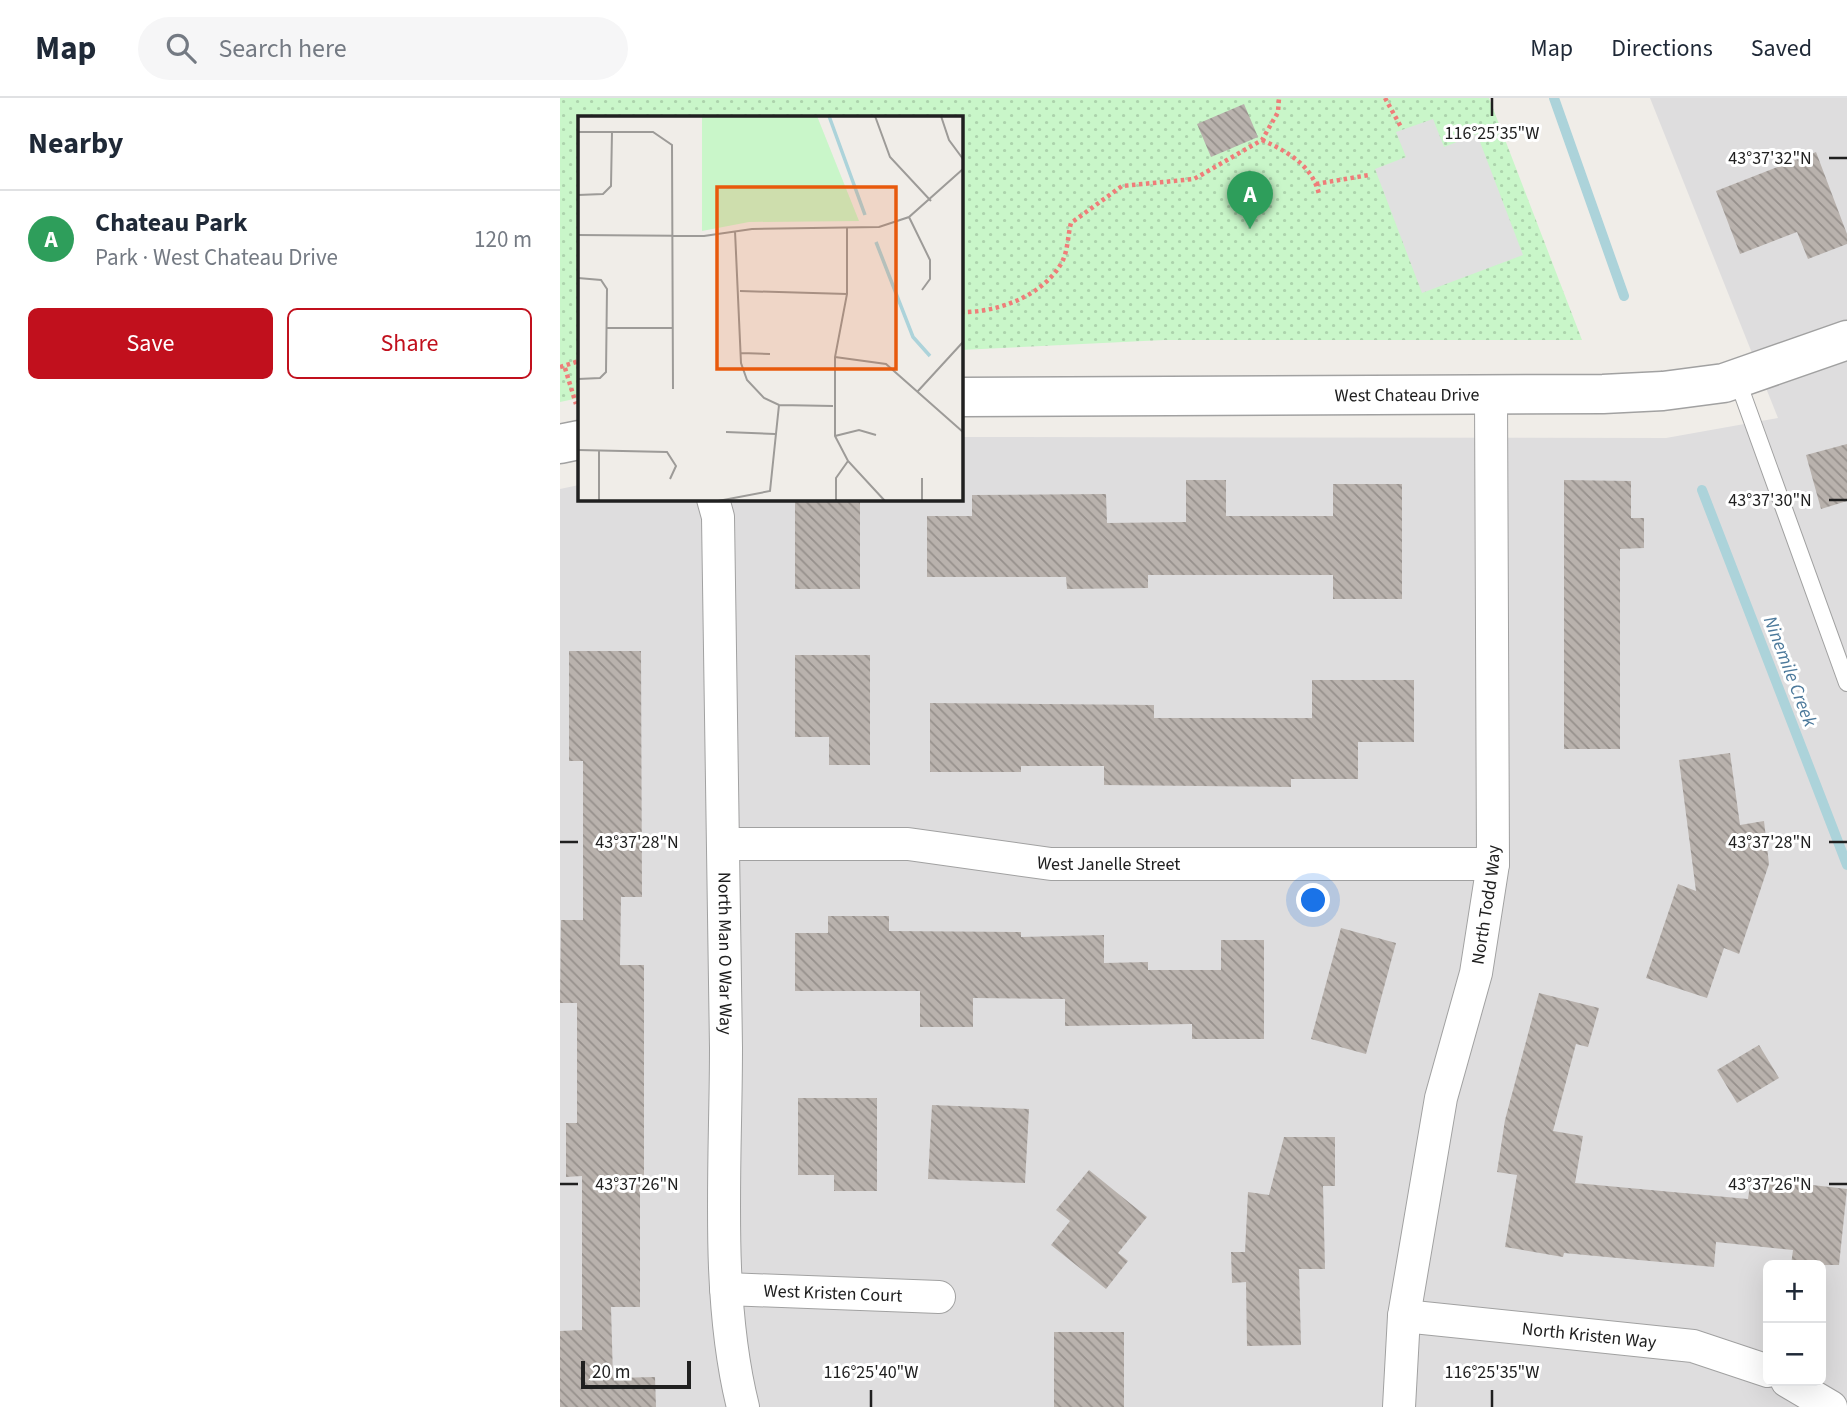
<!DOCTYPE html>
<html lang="en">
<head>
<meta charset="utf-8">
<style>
	:root { --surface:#fff; --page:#f6f6f7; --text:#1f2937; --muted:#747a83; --line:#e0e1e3; --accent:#c1101d }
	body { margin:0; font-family:"Source Sans 3",sans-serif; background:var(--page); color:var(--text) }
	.controls { position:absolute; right:21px; bottom:21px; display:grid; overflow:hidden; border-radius:10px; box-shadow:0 7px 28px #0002 }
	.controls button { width:63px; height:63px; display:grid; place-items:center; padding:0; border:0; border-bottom:2px solid var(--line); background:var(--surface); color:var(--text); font:35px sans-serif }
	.scale { position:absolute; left:21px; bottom:18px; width:110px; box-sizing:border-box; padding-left:7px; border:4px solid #202020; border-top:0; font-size:19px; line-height:24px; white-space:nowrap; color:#202020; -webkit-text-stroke:5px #fff; paint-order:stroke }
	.you { position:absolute; left:754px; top:803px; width:24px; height:24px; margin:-18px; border:5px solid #fff; border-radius:50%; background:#1a73e8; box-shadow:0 0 0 10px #1a73e833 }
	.badge { display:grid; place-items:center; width:46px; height:46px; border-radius:50%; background:var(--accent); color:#fff; font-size:23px; font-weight:700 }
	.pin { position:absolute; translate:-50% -58px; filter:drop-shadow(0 2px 4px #0008) }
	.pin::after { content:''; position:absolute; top:37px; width:24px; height:21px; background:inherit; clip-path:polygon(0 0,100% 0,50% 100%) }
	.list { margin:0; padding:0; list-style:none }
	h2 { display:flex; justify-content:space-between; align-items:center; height:91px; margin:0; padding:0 28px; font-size:30px }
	h2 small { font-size:23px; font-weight:400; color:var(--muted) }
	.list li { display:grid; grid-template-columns:46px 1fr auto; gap:21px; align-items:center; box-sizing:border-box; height:98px; padding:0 28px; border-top:2px solid var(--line) }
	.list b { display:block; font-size:26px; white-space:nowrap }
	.list p { margin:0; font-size:23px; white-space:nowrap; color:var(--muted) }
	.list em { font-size:23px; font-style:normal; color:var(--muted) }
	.actions { display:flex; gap:14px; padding:21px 28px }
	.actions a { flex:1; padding:16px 0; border:2px solid var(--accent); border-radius:10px; text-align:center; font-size:24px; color:var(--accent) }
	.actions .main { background:var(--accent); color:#fff }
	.icon { flex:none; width:38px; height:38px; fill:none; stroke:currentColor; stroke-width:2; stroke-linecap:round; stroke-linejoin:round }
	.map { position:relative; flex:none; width:1287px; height:1309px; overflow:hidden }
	header { display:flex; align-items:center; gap:42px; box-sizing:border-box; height:98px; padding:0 35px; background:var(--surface); border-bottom:2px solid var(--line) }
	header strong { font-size:33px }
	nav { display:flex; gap:38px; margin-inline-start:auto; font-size:24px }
	.search { width:490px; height:63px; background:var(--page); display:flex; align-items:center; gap:18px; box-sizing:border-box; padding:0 24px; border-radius:38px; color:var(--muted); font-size:26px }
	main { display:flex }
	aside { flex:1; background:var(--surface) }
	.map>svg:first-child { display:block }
	.residential { fill:#deddde; fill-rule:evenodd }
	.park { fill:url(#park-dots) }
	.parking { fill:#e0e0e0 }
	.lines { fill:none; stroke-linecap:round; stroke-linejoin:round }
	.stream { stroke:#acd3da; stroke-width:10 }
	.building { fill:url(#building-back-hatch) }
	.service-casing { stroke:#a1a1a1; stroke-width:18 }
	.minor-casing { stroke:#a1a1a1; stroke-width:34 }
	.tertiary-casing { stroke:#a1a1a1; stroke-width:41 }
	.path { stroke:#ef7d79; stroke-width:4.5; stroke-dasharray:3.5 3.5; stroke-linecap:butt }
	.service { stroke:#fff; stroke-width:16 }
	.minor { stroke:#fff; stroke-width:32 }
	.tertiary { stroke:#fff; stroke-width:38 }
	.ticks { fill:none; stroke:#202020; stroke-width:2.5 }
	.labels { text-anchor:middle; stroke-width:6; stroke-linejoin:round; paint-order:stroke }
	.street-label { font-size:18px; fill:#202020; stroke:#fff }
	.water-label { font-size:19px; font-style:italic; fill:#4c799b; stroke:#fff }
	.inset-river { fill:none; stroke:#acd3da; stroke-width:3.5 }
	.inset-road { fill:none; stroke:#9d9b98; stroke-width:2 }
	.view { fill:#e8590c; fill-opacity:0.15; stroke:#e8590c; stroke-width:3.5 }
	.inset-edge { fill:none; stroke:#202020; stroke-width:3.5 }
	.ticks-label { font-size:18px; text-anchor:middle; fill:#202020; stroke:#fff; stroke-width:6; stroke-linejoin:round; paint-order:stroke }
</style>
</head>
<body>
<header>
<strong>Map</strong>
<div class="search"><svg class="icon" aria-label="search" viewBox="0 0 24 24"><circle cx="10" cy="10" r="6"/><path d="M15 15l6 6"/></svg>Search here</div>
<nav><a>Map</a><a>Directions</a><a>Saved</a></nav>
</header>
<main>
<aside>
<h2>Nearby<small></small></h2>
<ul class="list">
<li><span class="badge" style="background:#2e9e5b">A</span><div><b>Chateau Park</b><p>Park · West Chateau Drive</p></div><em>120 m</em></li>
</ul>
<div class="actions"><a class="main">Save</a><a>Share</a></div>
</aside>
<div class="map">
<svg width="1287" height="1309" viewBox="0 0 1287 1309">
	<defs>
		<pattern id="park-dots" width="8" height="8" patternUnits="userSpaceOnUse" patternTransform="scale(1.75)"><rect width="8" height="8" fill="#c9f6c9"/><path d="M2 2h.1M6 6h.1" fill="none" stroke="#acd3ac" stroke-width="1.8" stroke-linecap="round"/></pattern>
		<pattern id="building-back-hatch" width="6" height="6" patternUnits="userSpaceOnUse" patternTransform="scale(1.75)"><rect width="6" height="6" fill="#b9b2ad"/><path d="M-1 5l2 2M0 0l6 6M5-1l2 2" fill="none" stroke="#96908c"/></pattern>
	</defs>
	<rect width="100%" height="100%" fill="#f0ede8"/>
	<!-- residential -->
	<path class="residential" d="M 1090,0 L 1287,0 L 1287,1309 L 0,1309 L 0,391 L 19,387 L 19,401 L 401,401 L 401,339 L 1106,340 L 1218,320 ZM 1208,1167 L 1261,1167 L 1261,1283 L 1208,1283 Z"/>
	<!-- park -->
	<path class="park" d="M 0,0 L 929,0 L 1022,242 L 604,242 L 401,252 L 401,19 L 19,19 L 19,300 L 0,304 Z"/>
	<!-- parking -->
	<path class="parking" d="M 873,21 L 884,49 L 917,36 L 963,157 L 862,195 L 815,71 L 846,59 L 836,34 Z"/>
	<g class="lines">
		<!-- stream -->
		<g class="stream">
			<path d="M 994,0 L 1064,198"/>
			<path d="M 1142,392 L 1287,767"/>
		</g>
	</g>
	<!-- building -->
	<g class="building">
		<path d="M 684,6 L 698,39 L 651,59 L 637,26 Z"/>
		<path d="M 1256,54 L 1287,136 L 1287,146 L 1248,161 L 1237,134 L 1180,156 L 1156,93 Z"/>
		<path d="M 1287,346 L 1287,403 L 1261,411 L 1246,357 Z"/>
		<path d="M 626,382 L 666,382 L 666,418 L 773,418 L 773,386 L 842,386 L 842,501 L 773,501 L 773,477 L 588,477 L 588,490 L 507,491 L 506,479 L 367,479 L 367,418 L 412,418 L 412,397 L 546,396 L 547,425 L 626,424 Z"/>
		<path d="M 1004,382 L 1071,383 L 1071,420 L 1084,420 L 1084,450 L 1060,451 L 1060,651 L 1004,651 Z"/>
		<rect x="235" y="401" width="65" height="90"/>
		<path d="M 9,553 L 81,553 L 82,799 L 61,799 L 60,867 L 84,867 L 84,1078 L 80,1078 L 80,1209 L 51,1209 L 53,1280 L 95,1279 L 96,1309 L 0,1309 L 0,1233 L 22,1232 L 22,1078 L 6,1079 L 6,1025 L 17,1025 L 17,905 L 0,905 L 1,822 L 23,822 L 23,663 L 9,663 Z"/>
		<path d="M 235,557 L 310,557 L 310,667 L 269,667 L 269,639 L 235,639 Z"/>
		<path d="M 752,582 L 854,582 L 854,644 L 798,644 L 798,681 L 731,681 L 731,689 L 544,687 L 544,668 L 461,668 L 461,674 L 370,674 L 370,605 L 594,607 L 594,620 L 752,620 Z"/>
		<path d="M 1170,655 L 1180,727 L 1204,723 L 1209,766 L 1179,856 L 1164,850 L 1147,900 L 1086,880 L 1118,786 L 1136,793 L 1119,662 Z"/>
		<path d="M 268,818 L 329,818 L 329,833 L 461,834 L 461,839 L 544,837 L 544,865 L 588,864 L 588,872 L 661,872 L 661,842 L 704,842 L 704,941 L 632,941 L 632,926 L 505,928 L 505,901 L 413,900 L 413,929 L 360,929 L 360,893 L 235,893 L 235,835 L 268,835 Z"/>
		<path d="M 781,830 L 836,845 L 806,956 L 751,941 Z"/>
		<path d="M 979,895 L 1039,910 L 1028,949 L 1016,946 L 993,1033 L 1023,1038 L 1015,1085 L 1188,1101 L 1191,1080 L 1287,1091 L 1279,1167 L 1231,1167 L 1233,1152 L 1156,1144 L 1154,1169 L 1004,1155 L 1003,1159 L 945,1149 L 957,1077 L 937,1074 L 945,1022 Z"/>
		<path d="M 1199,947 L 1219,980 L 1177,1005 L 1157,972 Z"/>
		<path d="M 238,1000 L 317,1000 L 317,1093 L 274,1093 L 274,1077 L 238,1077 Z"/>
		<path d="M 372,1007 L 469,1011 L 465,1085 L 368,1081 Z"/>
		<path d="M 724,1039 L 775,1039 L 775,1088 L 763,1088 L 765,1171 L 739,1171 L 741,1247 L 687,1248 L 686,1184 L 672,1185 L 671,1154 L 685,1154 L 688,1094 L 709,1097 Z"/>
		<path d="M 529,1072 L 587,1119 L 558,1155 L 568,1163 L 546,1191 L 491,1147 L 510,1123 L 496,1112 Z"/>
		<rect x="494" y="1234" width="70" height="75"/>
	</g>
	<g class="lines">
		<defs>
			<path id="service" d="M 1177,281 L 1287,585"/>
			<g id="minor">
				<path id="s1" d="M 153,401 L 158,419 C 162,596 165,773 166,950 C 166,1066 155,1197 183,1309"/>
				<path id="s2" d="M 165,746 L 348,746 L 491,766 L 933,766"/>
				<path id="s3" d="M 166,1191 L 379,1199"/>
				<path id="s4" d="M 844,1218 L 1133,1248 L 1208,1273"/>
				<path d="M 1227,1283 L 1271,1309"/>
				<path id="s5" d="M 839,1309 L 844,1218 L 881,1000 L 916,875 L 933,766 L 931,296"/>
			</g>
			<g id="tertiary">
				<path id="s6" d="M 401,299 L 1043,296 L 1103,293 L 1164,285 L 1287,242"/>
				<path d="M 0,346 L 19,342"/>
			</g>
		</defs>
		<!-- service casing -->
		<use href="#service" class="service-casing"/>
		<!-- minor casing -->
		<use href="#minor" class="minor-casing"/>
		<!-- tertiary casing -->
		<use href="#tertiary" class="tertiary-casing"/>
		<!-- path -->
		<g class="path">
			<path d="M 825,0 L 841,29"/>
			<path d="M 702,42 C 728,54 752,67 759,96"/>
			<path d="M 756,86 L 809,77"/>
			<path d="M 401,214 C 437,215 486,197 503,162 C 508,151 508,136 511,125 L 562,88 L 634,81 L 702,42 L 718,14 L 719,0"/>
			<path d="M 0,269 L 19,263"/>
			<path d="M 5,270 L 16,306"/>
		</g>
		<!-- service -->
		<use href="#service" class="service"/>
		<!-- minor -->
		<use href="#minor" class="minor"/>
		<!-- tertiary -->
		<use href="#tertiary" class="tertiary"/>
	</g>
	<!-- ticks -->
	<path class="ticks" d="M 932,0 L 932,18M 1269,60 L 1287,60M 1269,402 L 1287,402M 0,744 L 18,744M 1269,744 L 1287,744M 0,1086 L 18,1086M 1269,1086 L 1287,1086M 311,1292 L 311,1309M 932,1292 L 932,1309"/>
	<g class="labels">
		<!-- street labels -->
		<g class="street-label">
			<text dy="6" stroke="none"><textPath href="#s6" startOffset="446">West Chateau Drive</textPath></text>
			<text dy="6" stroke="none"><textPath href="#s2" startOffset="385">West Janelle Street</textPath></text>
			<text dy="6" stroke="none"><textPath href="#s5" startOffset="511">North Todd Way</textPath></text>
			<text dy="6" stroke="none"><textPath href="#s1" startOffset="455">North Man O War Way</textPath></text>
			<text dy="6" stroke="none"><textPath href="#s3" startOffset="107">West Kristen Court</textPath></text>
			<text dy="6" stroke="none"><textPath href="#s4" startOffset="186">North Kristen Way</textPath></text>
		</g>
		<!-- water labels -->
		<g class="water-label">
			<text transform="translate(1231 573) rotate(69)" y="7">Ninemile Creek</text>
		</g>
	</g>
	<!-- overview -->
	<g transform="translate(18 18)">
		<rect width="385" height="385" fill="#f0ede8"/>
		<path d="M 124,0 L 239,0 L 281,105 L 171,106 L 124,115 Z" fill="#c9f6c9"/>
		<path class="inset-river" d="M 251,0 L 287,99M 298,126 L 335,221 L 352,240"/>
		<path class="inset-road" d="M 297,0 L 312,41 L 353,85M 363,0 L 371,24 L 385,43M 0,16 L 75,16 L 94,29 L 95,273M 0,79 L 25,78 L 33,70 L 34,16M 331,101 L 352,144 L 352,163 L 344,174M 269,112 L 269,178 L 257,241 L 257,320 L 270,345 L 307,385M 157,115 L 163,247 L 169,264 L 186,282 L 201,289 L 255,290M 0,119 L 126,120 L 174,113 L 301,111 L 331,101 L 385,53M 0,162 L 23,164 L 29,173 L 28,256 L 22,262 L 0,263M 162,175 L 269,178M 29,212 L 95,212M 163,237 L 192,238M 257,241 L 308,248 L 385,316M 340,275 L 385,226M 148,316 L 197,318M 257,320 L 281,314 L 298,319M 0,334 L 89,336 L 98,350 L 92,363M 21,385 L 21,334M 140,385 L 192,375 L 201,289M 258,385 L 258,362 L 270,345M 344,385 L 344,362"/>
		<path class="view" d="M 139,71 L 318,71 L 318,253 L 139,253 Z"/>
		<rect width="385" height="385" class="inset-edge"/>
	</g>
	<g class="ticks-label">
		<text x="932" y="41">116°25'35"W</text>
		<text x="1210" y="66">43°37'32"N</text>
		<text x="1210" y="408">43°37'30"N</text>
		<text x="77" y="750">43°37'28"N</text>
		<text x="1210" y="750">43°37'28"N</text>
		<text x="77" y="1092">43°37'26"N</text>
		<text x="1210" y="1092">43°37'26"N</text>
		<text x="311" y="1280">116°25'40"W</text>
		<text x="932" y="1280">116°25'35"W</text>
	</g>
</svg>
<div class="controls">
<button>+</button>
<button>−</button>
</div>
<div class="scale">20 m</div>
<div class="you"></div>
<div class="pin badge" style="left:690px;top:131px;background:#2e9e5b">A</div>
</div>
</main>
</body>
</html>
